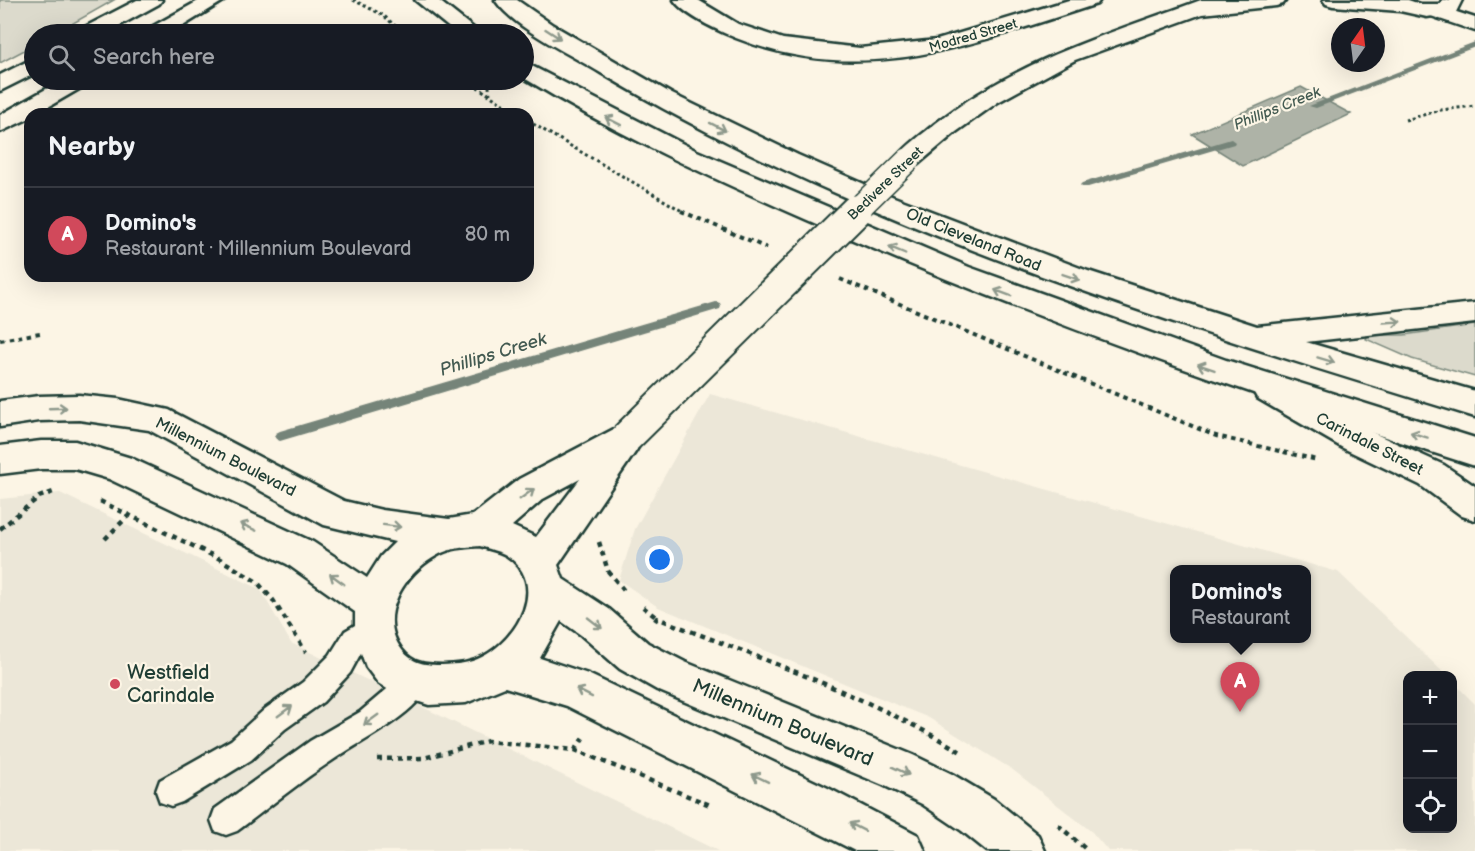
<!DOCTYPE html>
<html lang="en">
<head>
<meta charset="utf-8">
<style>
	:root { --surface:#171b24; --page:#20242c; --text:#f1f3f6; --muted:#9ea1a6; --line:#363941; --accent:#d1495b }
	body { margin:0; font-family:"Balsamiq Sans",sans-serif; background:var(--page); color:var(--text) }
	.controls { position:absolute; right:18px; bottom:18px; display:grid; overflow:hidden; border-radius:12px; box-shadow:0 6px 24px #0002 }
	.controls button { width:54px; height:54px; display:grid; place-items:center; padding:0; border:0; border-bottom:2px solid var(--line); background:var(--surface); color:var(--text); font:30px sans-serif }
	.compass { position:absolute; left:1331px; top:18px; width:54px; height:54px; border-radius:50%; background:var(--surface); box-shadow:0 6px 24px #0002; rotate:14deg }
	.you { position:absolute; left:660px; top:560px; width:21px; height:21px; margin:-15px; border:4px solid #fff; border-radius:50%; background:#1a73e8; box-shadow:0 0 0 9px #1a73e833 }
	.badge { display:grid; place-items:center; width:39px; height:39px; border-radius:50%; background:var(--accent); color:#fff; font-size:20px; font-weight:700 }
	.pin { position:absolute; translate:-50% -50px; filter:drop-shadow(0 2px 3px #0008) }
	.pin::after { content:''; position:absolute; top:32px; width:21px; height:18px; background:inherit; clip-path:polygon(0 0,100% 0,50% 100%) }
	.popup { position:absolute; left:1170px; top:565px; width:141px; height:78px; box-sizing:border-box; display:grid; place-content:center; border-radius:12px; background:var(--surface); filter:drop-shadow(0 2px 4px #0005); font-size:20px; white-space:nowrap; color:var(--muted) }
	.popup b { font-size:22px; color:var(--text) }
	.popup::after { content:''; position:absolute; left:50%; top:100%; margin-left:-12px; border:12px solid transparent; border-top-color:var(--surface) }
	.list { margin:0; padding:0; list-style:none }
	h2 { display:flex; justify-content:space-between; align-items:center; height:78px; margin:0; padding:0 24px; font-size:26px }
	h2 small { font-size:20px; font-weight:400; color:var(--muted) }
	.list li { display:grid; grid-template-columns:39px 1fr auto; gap:18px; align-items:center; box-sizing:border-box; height:96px; padding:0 24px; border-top:2px solid var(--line) }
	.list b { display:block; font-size:22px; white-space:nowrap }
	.list p { margin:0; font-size:20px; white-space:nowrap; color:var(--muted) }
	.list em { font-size:20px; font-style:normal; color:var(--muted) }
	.icon { flex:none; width:33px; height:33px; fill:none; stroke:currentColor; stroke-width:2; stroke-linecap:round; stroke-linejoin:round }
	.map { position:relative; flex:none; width:1475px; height:851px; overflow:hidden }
	.search { position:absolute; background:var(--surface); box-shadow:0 6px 24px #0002; left:24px; top:24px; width:510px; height:66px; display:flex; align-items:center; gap:15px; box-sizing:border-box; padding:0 21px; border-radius:33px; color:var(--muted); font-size:22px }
	.panel { position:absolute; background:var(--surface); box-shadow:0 6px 24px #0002; left:24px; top:108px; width:510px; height:174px; border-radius:18px }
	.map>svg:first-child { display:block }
	.built { fill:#ece7d8; fill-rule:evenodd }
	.green { fill:#dcdacc; stroke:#7e8c80; stroke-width:1.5 }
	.water { fill:#aeb3a7; stroke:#758479; stroke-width:1.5 }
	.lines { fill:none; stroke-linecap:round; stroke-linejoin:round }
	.stream { fill:#758479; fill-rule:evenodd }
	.lane-casing { stroke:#1f3d34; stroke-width:5 }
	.street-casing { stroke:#1f3d34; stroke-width:5 }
	.secondary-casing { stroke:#1f3d34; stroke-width:5 }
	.primary-casing { stroke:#1f3d34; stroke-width:5 }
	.highway-casing { stroke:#1f3d34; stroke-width:5 }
	.path-far2 { stroke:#1f3d34; stroke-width:3; stroke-dasharray:3 3; stroke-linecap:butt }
	.path-far1 { stroke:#1f3d34; stroke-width:4; stroke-dasharray:4.5 4.5; stroke-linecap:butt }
	.path { stroke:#1f3d34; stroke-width:4.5; stroke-dasharray:5 5; stroke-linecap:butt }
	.lane { fill:#fcf5e5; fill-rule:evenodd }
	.street { fill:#fcf5e5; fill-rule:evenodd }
	.secondary { fill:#fcf5e5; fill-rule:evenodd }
	.primary { fill:#fcf5e5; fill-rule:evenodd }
	.highway { fill:#fcf5e5; fill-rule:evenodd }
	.secondary-bridge-far1-casing { stroke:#1f3d34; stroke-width:26; stroke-linecap:butt }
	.secondary-bridge-casing { stroke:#1f3d34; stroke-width:35; stroke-linecap:butt }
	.secondary-bridge-far1 { stroke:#fcf5e5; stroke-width:23 }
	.secondary-bridge { stroke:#fcf5e5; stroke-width:31 }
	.oneway { stroke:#8e998c }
	.poi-dot { fill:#d1495b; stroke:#fcf5e5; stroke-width:2 }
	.labels { text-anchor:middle; stroke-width:4.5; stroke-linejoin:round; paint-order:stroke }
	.far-street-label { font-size:14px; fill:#1f3d34; stroke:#fcf5e5 }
	.far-water-label { font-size:15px; font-style:italic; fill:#435a51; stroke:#fcf5e5 }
	.street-label { font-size:16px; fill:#1f3d34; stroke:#fcf5e5 }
	.water-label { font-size:18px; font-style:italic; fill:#435a51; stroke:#fcf5e5 }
	.near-poi-label { font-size:20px; fill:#1f3d34; stroke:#fcf5e5; text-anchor:start }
	.near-street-label { font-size:20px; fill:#1f3d34; stroke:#fcf5e5 }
</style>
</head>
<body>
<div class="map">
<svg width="1475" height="851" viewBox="0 0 1475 851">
	<rect width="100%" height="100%" fill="#fcf5e5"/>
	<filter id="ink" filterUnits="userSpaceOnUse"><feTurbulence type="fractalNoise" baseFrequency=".0167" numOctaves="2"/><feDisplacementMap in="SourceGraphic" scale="12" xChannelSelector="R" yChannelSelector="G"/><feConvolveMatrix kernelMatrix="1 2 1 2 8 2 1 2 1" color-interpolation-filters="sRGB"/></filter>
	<g filter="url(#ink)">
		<!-- built -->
		<g class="built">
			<path d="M 710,394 L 1338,572 L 1446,675 L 1408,676 L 1408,828 L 1452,828 L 1453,682 L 1475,704 L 1475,851 L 1108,851 L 1092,832 L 1013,770 L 929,718 L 658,607 L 619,580 L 635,529 ZM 1174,570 L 1306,570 L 1306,638 L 1174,638 Z"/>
			<path d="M 60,493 L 260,589 L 291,643 L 718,851 L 0,851 L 0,499 Z"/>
		</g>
		<!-- green -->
		<g class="green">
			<path d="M 0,0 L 114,0 L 54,34 L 34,34 L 34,45 L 0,63 Z"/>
			<path d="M 1475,325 L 1475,377 L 1412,359 L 1366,339 L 1368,335 L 1404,335 Z"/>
		</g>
		<!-- water -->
		<path class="water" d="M 1301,87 L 1351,114 L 1243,166 L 1192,134 Z"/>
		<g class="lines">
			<!-- stream -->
			<g class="stream">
				<path d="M 1475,42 L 1475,47 L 1316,108 L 1309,106 Z"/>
				<path d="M 1231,139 L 1235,142 L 1234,144 L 1088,187 L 1082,187 L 1080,185 L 1082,183 Z"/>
				<path d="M 716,302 L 720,303 L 721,306 L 720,309 L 280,441 L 276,439 L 274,436 L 276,433 L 280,431 Z"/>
			</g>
			<defs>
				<g id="lane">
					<path d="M 372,615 L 381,618 L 385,627 L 381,636 L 363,649 L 350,673 L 323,702 L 285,729 L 251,760 L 182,802 L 171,806 L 160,802 L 156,791 L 160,780 L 231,740 L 265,709 L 303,682 L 330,655 L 345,631 Z"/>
					<path d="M 416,670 L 426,673 L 430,683 C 416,716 358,742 330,762 C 298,783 268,808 237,831 L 226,835 L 215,831 L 211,820 L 215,809 L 310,741 L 360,712 L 406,673 Z"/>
				</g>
				<path id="street" d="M 674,0 L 698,0 L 738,24 L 783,39 L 860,48 L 937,40 L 1069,0 L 1100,0 L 1097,4 C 975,43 864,89 736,38 C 719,31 684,15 674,0 Z"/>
				<g id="secondary">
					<path d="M 1201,0 L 1286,0 L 1283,4 L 1276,6 L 1202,14 L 1075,60 L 998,102 L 956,132 L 917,165 L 908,168 L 899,165 L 895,160 C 905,146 923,134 936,123 C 1016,61 1108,34 1201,0 Z"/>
					<path d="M 1323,0 L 1408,0 L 1420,4 L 1440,4 L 1442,0 L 1462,0 L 1456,12 L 1427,17 L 1400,11 L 1333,6 L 1326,4 Z"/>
					<path d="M 1268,377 L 1279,380 L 1367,430 L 1444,465 L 1475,486 L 1475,520 L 1462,516 L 1420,485 L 1343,448 L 1257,398 L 1252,389 L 1257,380 Z"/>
					<path d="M 79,395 L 118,399 L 169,410 L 344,501 L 382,510 L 449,519 L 473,515 L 519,479 L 614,429 L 626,425 L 638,429 L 643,438 L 636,451 L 558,565 L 563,579 L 609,609 L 648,643 L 685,662 L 913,755 L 952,774 L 994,799 L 1038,835 L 1045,851 L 987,851 L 962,831 L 922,804 L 883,785 L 657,690 L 620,669 L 581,635 L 561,621 L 540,658 L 588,674 L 828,788 L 918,835 L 925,851 L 855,851 L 567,706 L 505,687 L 466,703 L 429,705 L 395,694 L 378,683 L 366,667 L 355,636 L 355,612 L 287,564 L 109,479 L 75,469 L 41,469 L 0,474 L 0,446 L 41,441 L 75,441 L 131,458 L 313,542 L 367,578 L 381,556 L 395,542 L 324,525 L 149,430 L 79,420 L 39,421 L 0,427 L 0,401 L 39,396 ZM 580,479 L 536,537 L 512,526 L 543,499 ZM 480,546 C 488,549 499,551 506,555 C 550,583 518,639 482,657 C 469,664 457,664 442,665 C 426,665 413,664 402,650 C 376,616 405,573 436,556 C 449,548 465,547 480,546 Z"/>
				</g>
				<g id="primary">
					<path d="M 137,0 L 162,0 L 159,4 L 104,34 L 78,34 L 81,29 Z"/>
					<path d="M 200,0 L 225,0 L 170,34 L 145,34 L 148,29 Z"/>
					<path d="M 34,58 L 34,74 L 0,91 L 0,75 Z"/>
					<path d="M 62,80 L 89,80 L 86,85 L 36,114 L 30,114 L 30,118 L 0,132 L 0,115 Z"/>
				</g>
				<g id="highway">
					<path d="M 415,0 L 438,0 L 481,34 L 457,34 Z"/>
					<path d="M 495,0 L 517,0 L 553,25 L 672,94 L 798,155 L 894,197 L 1088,271 L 1257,326 L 1475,303 L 1475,323 L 1306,342 L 1475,391 L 1475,417 C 1181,327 866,231 601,73 C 570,54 515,29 495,0 Z"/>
					<path d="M 1435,5 L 1475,18 L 1475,31 L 1428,15 L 1425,11 L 1428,7 Z"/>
					<path d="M 524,62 L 697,151 L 969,267 L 1226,360 L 1475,438 L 1475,466 C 1248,394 1023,316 805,219 C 709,177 614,133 524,78 Z"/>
				</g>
			</defs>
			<!-- lane casing -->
			<use href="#lane" class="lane-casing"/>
			<!-- street casing -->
			<use href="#street" class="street-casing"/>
			<!-- secondary casing -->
			<use href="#secondary" class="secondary-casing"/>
			<!-- primary casing -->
			<use href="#primary" class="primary-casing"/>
			<!-- highway casing -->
			<use href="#highway" class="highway-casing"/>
			<!-- path-far2 -->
			<g class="path-far2">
				<path d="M 353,0 L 383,15 L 404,34"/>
				<path d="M 467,80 L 518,114"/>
				<path d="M 488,80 L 490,94"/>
				<path d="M 1405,120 L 1441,110 L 1475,106"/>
				<path d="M 528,121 L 684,212"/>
			</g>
			<!-- path-far1 -->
			<g class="path-far1">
				<path d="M 681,211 L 767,248"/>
				<path d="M 840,279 L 1216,436 L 1317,460"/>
				<path d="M 0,340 L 40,333"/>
			</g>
			<!-- path -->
			<g class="path">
				<path d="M 100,501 L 220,559 L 257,582 L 273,600 L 306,652"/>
				<path d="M 0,529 L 39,497 L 53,492"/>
				<path d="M 105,539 L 128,516"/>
				<path d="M 599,542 L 608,571 L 626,593"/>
				<path d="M 643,607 L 657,618"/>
				<path d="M 655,621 L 657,618 C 761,659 865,694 961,752"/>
				<path d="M 575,750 L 583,738"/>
				<path d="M 377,759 L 424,758 L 488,741 L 575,750 L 710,805"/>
				<path d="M 1058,825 L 1088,851"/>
			</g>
			<!-- lane -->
			<use href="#lane" class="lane"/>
			<!-- street -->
			<use href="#street" class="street"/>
			<!-- secondary -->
			<use href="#secondary" class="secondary"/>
			<!-- primary -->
			<use href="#primary" class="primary"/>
			<!-- highway -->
			<use href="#highway" class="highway"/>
			<defs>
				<path id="secondary-bridge-far1" d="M 855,212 L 908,160"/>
				<path id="secondary-bridge" d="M 626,438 L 856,211"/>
			</defs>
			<!-- secondary-bridge-far1 casing -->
			<use href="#secondary-bridge-far1" class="secondary-bridge-far1-casing"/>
			<!-- secondary-bridge casing -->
			<use href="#secondary-bridge" class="secondary-bridge-casing"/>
			<!-- secondary-bridge-far1 -->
			<use href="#secondary-bridge-far1" class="secondary-bridge-far1"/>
			<!-- secondary-bridge -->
			<use href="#secondary-bridge" class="secondary-bridge"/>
		</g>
		<!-- one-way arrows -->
		<defs><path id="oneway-shaft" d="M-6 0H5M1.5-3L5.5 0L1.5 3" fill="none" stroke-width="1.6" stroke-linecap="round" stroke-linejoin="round" transform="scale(1.5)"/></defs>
		<g class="oneway">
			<use href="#oneway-shaft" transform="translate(553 34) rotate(33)"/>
			<use href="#oneway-shaft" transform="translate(613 121) rotate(-153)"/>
			<use href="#oneway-shaft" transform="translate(718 127) rotate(27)"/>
			<use href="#oneway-shaft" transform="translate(897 250) rotate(-157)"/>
			<use href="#oneway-shaft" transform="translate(1071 277) rotate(19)"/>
			<use href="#oneway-shaft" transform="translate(1003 293) rotate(-159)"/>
			<use href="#oneway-shaft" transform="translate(1392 322) rotate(-3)"/>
			<use href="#oneway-shaft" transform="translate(1326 360) rotate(17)"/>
			<use href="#oneway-shaft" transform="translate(1206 367) rotate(-161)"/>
			<use href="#oneway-shaft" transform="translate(58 408) rotate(-2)"/>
			<use href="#oneway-shaft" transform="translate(1419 435) rotate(-163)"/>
			<use href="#oneway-shaft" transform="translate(527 494) rotate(-36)"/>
			<use href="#oneway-shaft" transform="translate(392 526) rotate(7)"/>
			<use href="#oneway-shaft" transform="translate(248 527) rotate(-156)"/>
			<use href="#oneway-shaft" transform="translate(337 579) rotate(-144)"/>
			<use href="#oneway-shaft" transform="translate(595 623) rotate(38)"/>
			<use href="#oneway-shaft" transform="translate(584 693) rotate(-153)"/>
			<use href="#oneway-shaft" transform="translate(285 711) rotate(-36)"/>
			<use href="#oneway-shaft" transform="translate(371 720) rotate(144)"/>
			<use href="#oneway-shaft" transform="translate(901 771) rotate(25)"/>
			<use href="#oneway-shaft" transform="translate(760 778) rotate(-154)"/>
			<use href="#oneway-shaft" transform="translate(857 827) rotate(-153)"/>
		</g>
	</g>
	<!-- markers -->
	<circle class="poi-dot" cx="115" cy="684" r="6"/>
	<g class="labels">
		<!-- far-street labels -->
		<g class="far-street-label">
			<text transform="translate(973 35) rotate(-16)" y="5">Modred Street</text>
			<text transform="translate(885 183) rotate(-44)" y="5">Bedivere Street</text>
		</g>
		<!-- far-water labels -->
		<g class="far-water-label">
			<text transform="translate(1277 108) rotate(-22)" y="5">Phillips Creek</text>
		</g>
		<!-- street labels -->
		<g class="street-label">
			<text transform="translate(974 239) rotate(22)" y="6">Old Cleveland Road</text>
			<text transform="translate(1370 443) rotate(27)" y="6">Carindale Street</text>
			<text transform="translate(226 456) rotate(27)" y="6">Millennium Boulevard</text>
		</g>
		<!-- water labels -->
		<g class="water-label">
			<text transform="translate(493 354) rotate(-17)" y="6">Phillips Creek</text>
		</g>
		<!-- near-poi labels -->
		<g class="near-poi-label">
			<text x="127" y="679">Westfield<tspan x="127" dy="23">Carindale</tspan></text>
		</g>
		<!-- near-street labels -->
		<g class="near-street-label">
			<text transform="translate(783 722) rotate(23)" y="7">Millennium Boulevard</text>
		</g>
	</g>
</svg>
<div class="controls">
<button>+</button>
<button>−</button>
<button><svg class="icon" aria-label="locate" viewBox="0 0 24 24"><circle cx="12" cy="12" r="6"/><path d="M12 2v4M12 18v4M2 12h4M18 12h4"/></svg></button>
</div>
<svg class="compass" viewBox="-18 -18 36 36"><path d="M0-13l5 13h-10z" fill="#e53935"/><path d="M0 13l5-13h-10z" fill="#9ea1a6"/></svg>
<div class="you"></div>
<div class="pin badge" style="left:1240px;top:712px">A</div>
<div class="popup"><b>Domino's</b>Restaurant</div>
<div class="search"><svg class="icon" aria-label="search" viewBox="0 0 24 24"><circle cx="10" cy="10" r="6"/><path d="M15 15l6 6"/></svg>Search here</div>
<section class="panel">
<h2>Nearby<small></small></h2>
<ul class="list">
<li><span class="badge">A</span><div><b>Domino's</b><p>Restaurant · Millennium Boulevard</p></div><em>80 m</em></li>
</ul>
</section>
</div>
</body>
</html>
